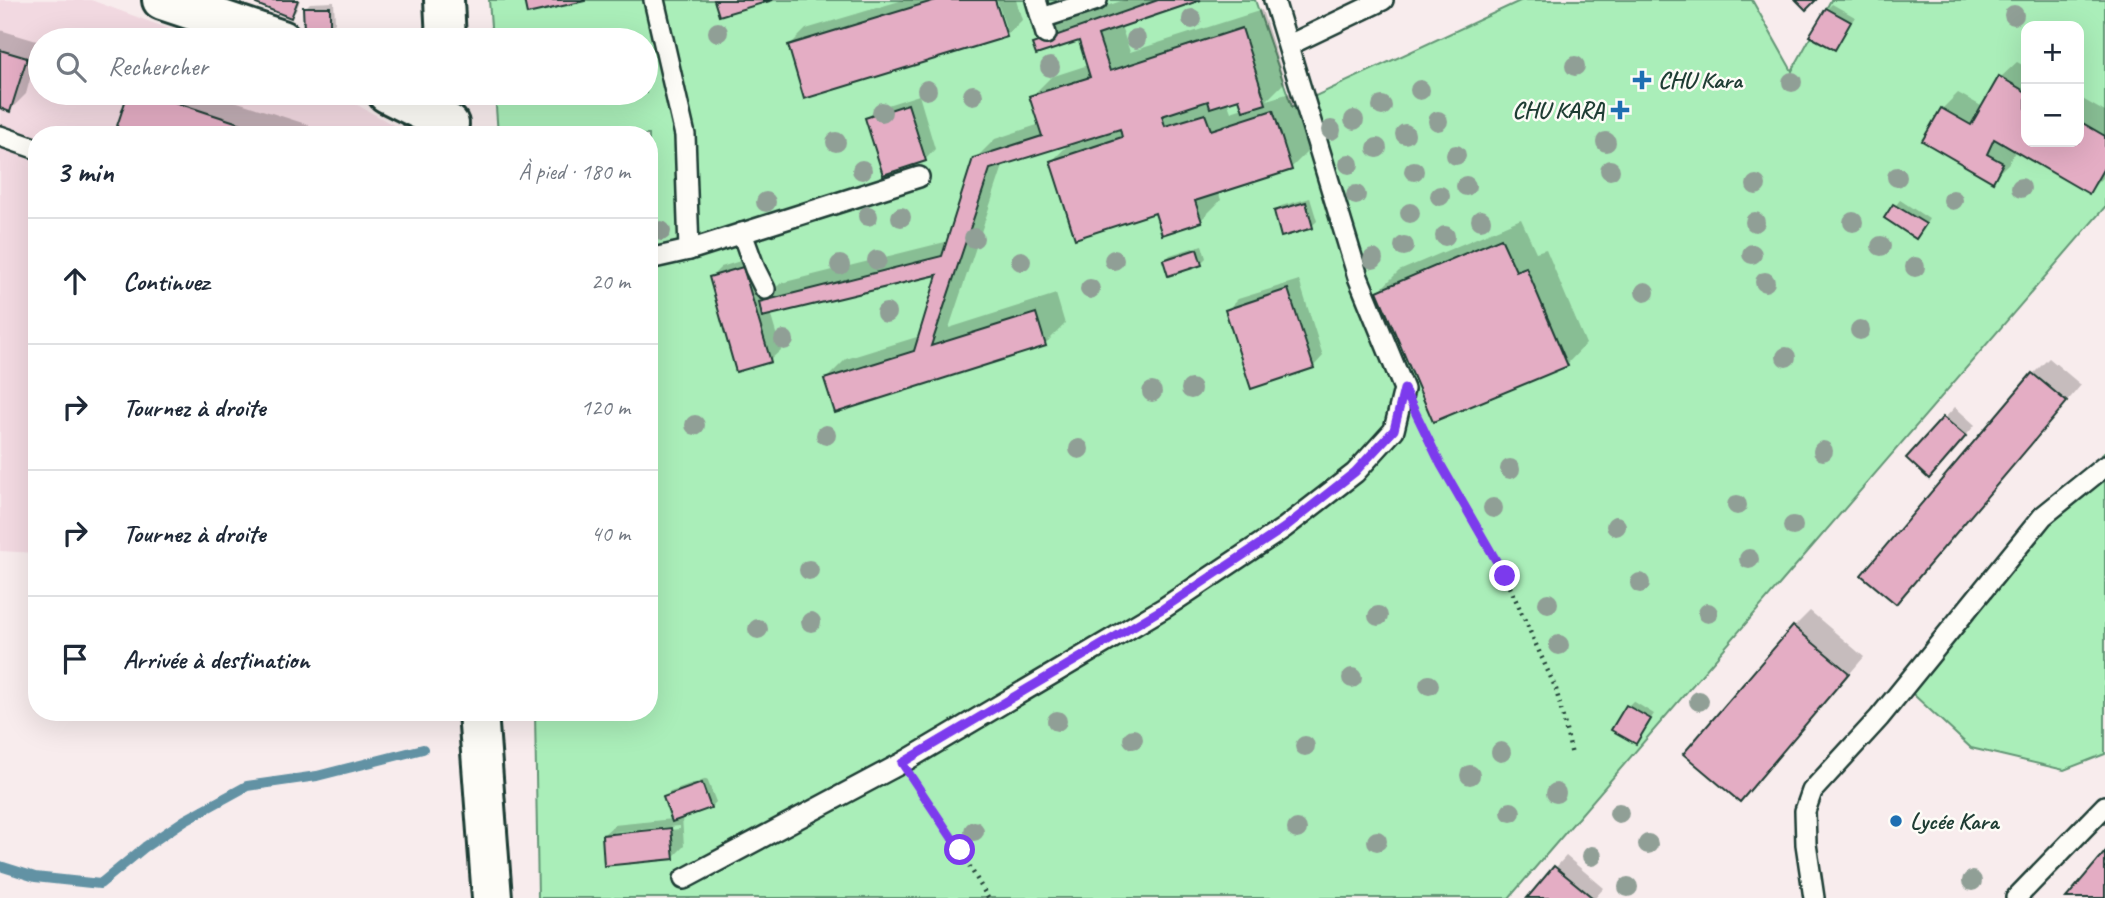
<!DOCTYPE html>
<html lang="fr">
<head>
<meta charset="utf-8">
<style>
	:root { --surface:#fff; --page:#f6f6f7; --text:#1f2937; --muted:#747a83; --line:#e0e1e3 }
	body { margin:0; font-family:Caveat,sans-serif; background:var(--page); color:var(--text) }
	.controls { position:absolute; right:21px; top:21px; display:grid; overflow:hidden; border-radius:14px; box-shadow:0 7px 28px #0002 }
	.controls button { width:63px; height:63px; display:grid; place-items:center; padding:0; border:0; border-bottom:2px solid var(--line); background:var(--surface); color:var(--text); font:35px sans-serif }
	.stop { position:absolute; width:21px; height:21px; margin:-16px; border:5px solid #7c3aed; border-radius:50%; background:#fff }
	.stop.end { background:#7c3aed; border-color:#fff; box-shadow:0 2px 7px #0008 }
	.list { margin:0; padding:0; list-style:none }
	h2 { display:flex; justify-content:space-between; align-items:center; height:91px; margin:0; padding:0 28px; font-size:30px }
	h2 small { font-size:23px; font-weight:400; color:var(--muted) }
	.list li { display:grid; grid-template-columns:46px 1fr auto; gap:21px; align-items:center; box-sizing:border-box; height:126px; padding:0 28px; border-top:2px solid var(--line) }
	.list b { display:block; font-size:26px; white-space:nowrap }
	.list em { font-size:23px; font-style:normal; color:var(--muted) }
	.icon { flex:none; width:38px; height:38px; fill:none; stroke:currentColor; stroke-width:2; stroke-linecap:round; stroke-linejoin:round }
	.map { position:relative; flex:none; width:2105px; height:898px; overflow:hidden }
	.search { position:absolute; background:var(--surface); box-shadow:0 7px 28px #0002; left:28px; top:28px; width:630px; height:77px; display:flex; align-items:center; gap:18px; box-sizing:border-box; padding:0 24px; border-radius:38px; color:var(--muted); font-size:26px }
	.panel { position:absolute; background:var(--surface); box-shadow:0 7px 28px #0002; left:28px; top:126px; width:630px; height:595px; border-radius:28px }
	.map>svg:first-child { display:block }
	.built { fill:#f2d9e1 }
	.green { fill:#aaeeb9; stroke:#649676; stroke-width:2; fill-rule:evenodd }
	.shadow { fill:#0003; fill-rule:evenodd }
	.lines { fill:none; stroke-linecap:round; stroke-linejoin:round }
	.stream { stroke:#6292a4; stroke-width:10 }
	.building { fill:#e4adc4; stroke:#1f3d34; stroke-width:2 }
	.service-casing { stroke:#1f3d34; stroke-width:24 }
	.minor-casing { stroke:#1f3d34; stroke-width:44 }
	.path { stroke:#1f3d34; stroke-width:4.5; stroke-dasharray:2 5; stroke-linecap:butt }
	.service { stroke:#fdfcf7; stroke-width:19 }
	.minor { stroke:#fdfcf7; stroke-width:38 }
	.tree { fill:#909f96 }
	.route { stroke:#7c3aed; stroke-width:9 }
	.poi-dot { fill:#1f6fb2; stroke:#fdfcf7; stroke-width:2.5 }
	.labels { text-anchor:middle; stroke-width:5; stroke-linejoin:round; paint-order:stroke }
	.poi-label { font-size:24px; font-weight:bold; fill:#1f3d34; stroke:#fdfcf7; text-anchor:start }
</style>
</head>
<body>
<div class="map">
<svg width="2105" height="898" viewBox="0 0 2105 898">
	<rect width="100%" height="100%" fill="#f8eced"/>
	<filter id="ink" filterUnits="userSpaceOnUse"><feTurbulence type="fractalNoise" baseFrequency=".0143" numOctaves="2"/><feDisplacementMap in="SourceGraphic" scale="14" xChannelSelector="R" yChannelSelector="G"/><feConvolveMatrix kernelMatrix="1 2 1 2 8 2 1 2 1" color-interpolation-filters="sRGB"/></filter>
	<g filter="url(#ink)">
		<!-- built -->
		<path class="built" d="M 0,0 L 91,0 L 199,40 L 40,40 L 40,93 L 336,93 L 404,131 L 404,135 L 37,135 L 37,553 L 0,551 Z"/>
		<!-- green -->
		<g class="green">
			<path d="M 489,0 L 1255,0 L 1292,107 L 1522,0 L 1752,0 L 1792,71 L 1831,0 L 2105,0 L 2105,207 L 1509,898 L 538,898 L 535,712 L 649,712 L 649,135 L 498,135 L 495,93 L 646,93 L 646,40 L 492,40 ZM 2026,26 L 2079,26 L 2079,142 L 2026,142 Z"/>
			<path d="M 2105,452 L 2105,754 L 2064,770 L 1971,748 L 1901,683 Z"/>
		</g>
		<!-- shadow -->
		<g class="shadow">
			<path d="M 260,0 L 300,0 L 296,11 L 291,16 Z"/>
			<path d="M 903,0 L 994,0 L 1002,28 L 1006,28 L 997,0 L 1016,0 L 1022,20 L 1006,36 L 790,45 L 806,29 Z"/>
			<path d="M 1124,0 L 1196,0 L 1121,26 L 1130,52 L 1262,10 L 1285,82 L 1267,100 L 1293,92 L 1311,148 L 1291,168 L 1218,191 L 1221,200 L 1201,220 L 1156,211 L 1052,161 L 1070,143 L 1004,163 L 949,328 L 1056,294 L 1065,324 L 1045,344 L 826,379 L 846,359 L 920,336 L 940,272 L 770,313 L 781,350 L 770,360 L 711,277 L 721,267 L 753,257 L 765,298 L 781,283 L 949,241 L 975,159 L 995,139 L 1040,124 L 1031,97 L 1051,77 L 1088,65 L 1080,39 L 1034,44 L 1054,24 ZM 1240,97 L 1243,108 L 1231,112 L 1227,101 Z"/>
			<path d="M 334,2 L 335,23 L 330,28 L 305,8 L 310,3 Z"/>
			<path d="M 1832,4 L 1855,17 L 1834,48 L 1827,9 Z"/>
			<path d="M 0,30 L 40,42 L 26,94 L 10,110 L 0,107 Z"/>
			<path d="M 2017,62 L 2026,67 L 2026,142 L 2079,142 L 2079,97 L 2105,112 L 2105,175 L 2089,191 L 2016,150 L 2008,164 L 1992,179 L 1942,109 L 1958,93 L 1983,107 L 2001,77 Z"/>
			<path d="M 130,93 L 210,93 L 309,125 L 306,135 L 116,135 Z"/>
			<path d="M 919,95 L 935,149 L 925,160 L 867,118 L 878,108 Z"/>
			<path d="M 1310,198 L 1317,221 L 1312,226 L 1276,211 L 1281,206 Z"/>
			<path d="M 1900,200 L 1929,219 L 1921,232 L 1886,218 Z"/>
			<path d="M 1521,219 L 1536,252 L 1546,249 L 1586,344 L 1567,364 L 1379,291 L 1399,271 Z"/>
			<path d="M 1202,245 L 1206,258 L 1201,263 L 1165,260 L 1170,255 Z"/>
			<path d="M 1299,280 L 1323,356 L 1313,367 L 1227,310 L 1238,299 Z"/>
			<path d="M 2049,358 L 2081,385 L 1912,586 L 1896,602 L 1864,575 L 2033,374 Z"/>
			<path d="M 1955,407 L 1975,425 L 1940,466 L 1908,458 Z"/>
			<path d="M 1810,611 L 1864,657 L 1755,784 L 1686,754 L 1794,627 Z"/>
			<path d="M 1633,701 L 1654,714 L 1635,742 L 1628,706 Z"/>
			<path d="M 707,779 L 716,802 L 711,807 L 682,817 L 684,846 L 673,857 L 603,835 L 614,825 L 673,819 L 665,798 L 670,792 ZM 680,826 L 680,829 L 613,836 L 613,832 Z"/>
			<path d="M 1566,856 L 1604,888 L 1595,898 L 1529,898 Z"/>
		</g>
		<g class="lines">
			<!-- stream -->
			<path class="stream" d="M 0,866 L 35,877 L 100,884 L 145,847 L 185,820 L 247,786 L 317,776 L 423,749"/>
		</g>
		<!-- building -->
		<g class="building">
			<path d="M 258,0 L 298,0 L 291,18 L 256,4 Z"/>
			<path d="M 524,0 L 585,0 L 585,1 L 527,14 Z"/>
			<path d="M 714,0 L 773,0 L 719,16 Z"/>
			<path d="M 936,0 L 995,0 L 1007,37 L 804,99 L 788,45 Z"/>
			<path d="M 1158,0 L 1201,0 L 1098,35 L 1110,71 L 1242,28 L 1266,104 L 1243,111 L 1239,99 L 1210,108 L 1208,101 L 1162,116 L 1165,126 L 1205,114 L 1211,130 L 1273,110 L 1292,170 L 1195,201 L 1202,222 L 1162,235 L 1155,213 L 1075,239 L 1050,161 L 1122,137 L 1120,129 L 990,169 L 931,346 L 1036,313 L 1046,346 L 835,413 L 824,379 L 914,351 L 937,275 L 762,317 L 759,302 L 942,256 L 973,158 L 1042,136 L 1029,96 L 1090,77 L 1079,41 L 1036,55 L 1032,44 Z"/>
			<path d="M 1796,0 L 1816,0 L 1806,10 Z"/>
			<path d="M 303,7 L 330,7 L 330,30 L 304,30 Z"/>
			<path d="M 1826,8 L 1851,22 L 1835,50 L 1809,36 Z"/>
			<path d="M 0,50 L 27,58 L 10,112 L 0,108 Z"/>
			<path d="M 1999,76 L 2026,92 L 2026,142 L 2079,142 L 2079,121 L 2105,136 L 2105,166 L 2089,194 L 1994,139 L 1987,154 L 2003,163 L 1993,182 L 1922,141 L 1941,108 L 1971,125 Z"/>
			<path d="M 128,93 L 147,93 L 275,135 L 114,135 Z"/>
			<path d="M 908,104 L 926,161 L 883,175 L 865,118 Z"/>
			<path d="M 1306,202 L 1313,228 L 1281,237 L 1274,211 Z"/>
			<path d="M 1893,204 L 1926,224 L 1916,239 L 1884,218 Z"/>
			<path d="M 1501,238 L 1516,271 L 1526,267 L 1568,366 L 1433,422 L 1377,291 Z"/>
			<path d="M 1197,249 L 1202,265 L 1168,276 L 1163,260 Z"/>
			<path d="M 743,267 L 771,362 L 736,372 L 709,277 Z"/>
			<path d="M 1288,289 L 1314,368 L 1251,389 L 1225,310 Z"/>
			<path d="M 2032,373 L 2067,402 L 1896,604 L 1861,575 Z"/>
			<path d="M 1943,417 L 1966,436 L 1929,479 L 1906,458 Z"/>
			<path d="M 1793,626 L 1849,673 L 1740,802 L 1683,754 Z"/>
			<path d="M 1626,705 L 1651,719 L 1636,744 L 1611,730 Z"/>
			<path d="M 702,783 L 711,808 L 672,822 L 663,797 Z"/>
			<path d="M 671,828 L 674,859 L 604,866 L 602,835 Z"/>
			<path d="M 2105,852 L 2105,898 L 2066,898 Z"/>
			<path d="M 1554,866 L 1593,898 L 1527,898 Z"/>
		</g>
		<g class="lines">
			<defs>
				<g id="service">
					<path d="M 654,0 L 685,135 L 689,250"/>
					<path d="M 1036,0 L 1046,34"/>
					<path d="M 1042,18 L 1097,0"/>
					<path d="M 1289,45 L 1383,0"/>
					<path d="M 0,136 L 37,149"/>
					<path d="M 742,233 L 755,269 L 765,289"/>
					<path d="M 649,259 L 689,250 L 919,177"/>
					<path d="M 684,879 L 902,763 L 1164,608 L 1284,528 L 1355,473 L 1394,430 L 1404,389 L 1358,277 L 1274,0"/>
					<path d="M 1814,898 L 1806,844 L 1805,811 L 1812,791 L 1879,718 L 2043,516 L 2105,466"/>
					<path d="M 2016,898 L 2105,806"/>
				</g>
				<g id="minor">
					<path d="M 162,0 L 282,40"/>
					<path d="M 444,0 L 446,40"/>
					<path d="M 387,93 L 449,124"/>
					<path d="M 478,712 L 492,898"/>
				</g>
			</defs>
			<!-- service casing -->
			<use href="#service" class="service-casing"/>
			<!-- minor casing -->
			<use href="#minor" class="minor-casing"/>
			<!-- path -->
			<g class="path">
				<path d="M 1423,427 L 1441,465 L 1505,576 L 1556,689 L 1572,755"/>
				<path d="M 916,784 L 960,850 L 988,898"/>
			</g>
			<!-- service -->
			<use href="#service" class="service"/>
			<!-- minor -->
			<use href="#minor" class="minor"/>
		</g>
		<!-- trees -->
		<g class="tree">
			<circle cx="2014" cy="15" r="10"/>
			<circle cx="1192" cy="19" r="10"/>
			<circle cx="718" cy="32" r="10"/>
			<circle cx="1136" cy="39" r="10"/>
			<circle cx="1575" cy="66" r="10"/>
			<circle cx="1050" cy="67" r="10"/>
			<circle cx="1792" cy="82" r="10"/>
			<circle cx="927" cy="90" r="10"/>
			<circle cx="1420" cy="90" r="10"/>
			<circle cx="973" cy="95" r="10"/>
			<circle cx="1382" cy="106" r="10"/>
			<circle cx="882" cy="112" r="10"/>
			<circle cx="1354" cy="120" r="10"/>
			<circle cx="1438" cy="121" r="10"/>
			<circle cx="1331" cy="130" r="10"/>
			<circle cx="1405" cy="134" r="10"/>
			<circle cx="836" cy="142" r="10"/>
			<circle cx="1606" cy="142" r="10"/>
			<circle cx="1377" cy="148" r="10"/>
			<circle cx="1456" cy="155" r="10"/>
			<circle cx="1349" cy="164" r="10"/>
			<circle cx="862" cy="170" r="10"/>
			<circle cx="1610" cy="170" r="10"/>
			<circle cx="1414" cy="171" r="10"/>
			<circle cx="1897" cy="177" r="10"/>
			<circle cx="1756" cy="185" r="10"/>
			<circle cx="1466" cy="186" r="10"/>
			<circle cx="2021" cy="188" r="10"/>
			<circle cx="1356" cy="195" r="10"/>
			<circle cx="1440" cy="196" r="10"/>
			<circle cx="1953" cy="200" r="10"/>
			<circle cx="766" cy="202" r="10"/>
			<circle cx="1410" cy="213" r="10"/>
			<circle cx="868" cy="216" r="10"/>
			<circle cx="901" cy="217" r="10"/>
			<circle cx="1481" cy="220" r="10"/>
			<circle cx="1755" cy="222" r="10"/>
			<circle cx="1853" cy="222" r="10"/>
			<circle cx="661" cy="231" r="10"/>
			<circle cx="1445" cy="236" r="10"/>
			<circle cx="974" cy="238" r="10"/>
			<circle cx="1404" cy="246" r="10"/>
			<circle cx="1881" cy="246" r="10"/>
			<circle cx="1752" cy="254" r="10"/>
			<circle cx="1373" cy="259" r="10"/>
			<circle cx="877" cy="260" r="10"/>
			<circle cx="1114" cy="260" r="10"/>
			<circle cx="1021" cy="261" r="10"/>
			<circle cx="840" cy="265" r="10"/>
			<circle cx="1915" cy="267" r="10"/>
			<circle cx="1765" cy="282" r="10"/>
			<circle cx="1090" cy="289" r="10"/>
			<circle cx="1645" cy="292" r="10"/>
			<circle cx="886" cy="313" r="10"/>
			<circle cx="1860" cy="330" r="10"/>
			<circle cx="784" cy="340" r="10"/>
			<circle cx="1786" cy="357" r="10"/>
			<circle cx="1191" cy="389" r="10"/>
			<circle cx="1152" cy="392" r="10"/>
			<circle cx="695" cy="425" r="10"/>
			<circle cx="826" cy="435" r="10"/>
			<circle cx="1079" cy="449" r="10"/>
			<circle cx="1823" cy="451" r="10"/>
			<circle cx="1510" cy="469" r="10"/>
			<circle cx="1737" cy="505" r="10"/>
			<circle cx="1493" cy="508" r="10"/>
			<circle cx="1616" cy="526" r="10"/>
			<circle cx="1793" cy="526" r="10"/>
			<circle cx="1749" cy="559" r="10"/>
			<circle cx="809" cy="570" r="10"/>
			<circle cx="1640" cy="583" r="10"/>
			<circle cx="1548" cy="603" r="10"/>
			<circle cx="1708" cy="613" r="10"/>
			<circle cx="1378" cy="616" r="10"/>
			<circle cx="811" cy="622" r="10"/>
			<circle cx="758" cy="629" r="10"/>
			<circle cx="1559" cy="645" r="10"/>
			<circle cx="1352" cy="678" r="10"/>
			<circle cx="1429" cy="685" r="10"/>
			<circle cx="1699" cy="701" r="10"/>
			<circle cx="1057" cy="721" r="10"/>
			<circle cx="1133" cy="739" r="10"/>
			<circle cx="1305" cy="746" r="10"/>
			<circle cx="1501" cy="752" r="10"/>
			<circle cx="1470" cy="775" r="10"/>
			<circle cx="1556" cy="793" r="10"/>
			<circle cx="1511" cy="812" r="10"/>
			<circle cx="1619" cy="813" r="10"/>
			<circle cx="1297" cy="829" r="10"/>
			<circle cx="974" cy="831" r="10"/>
			<circle cx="1377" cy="841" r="10"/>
			<circle cx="1648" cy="844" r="10"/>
			<circle cx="1592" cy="856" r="10"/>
			<circle cx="1972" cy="881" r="10"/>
			<circle cx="1628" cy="887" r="10"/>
		</g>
	</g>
	<g class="lines" filter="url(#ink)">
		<!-- route -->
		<path class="route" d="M 960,850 L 902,763 L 1164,608 L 1284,528 L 1355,472 L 1394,430 L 1404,389 L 1441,465 L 1505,576"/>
	</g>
	<!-- markers -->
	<g class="poi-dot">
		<path d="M1638.5 69.5h7v7h7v7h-7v7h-7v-7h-7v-7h7z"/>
		<path d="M1616.5 99.5h7v7h7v7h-7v7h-7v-7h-7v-7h7z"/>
		<circle cx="1896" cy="821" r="7"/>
	</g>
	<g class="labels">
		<!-- poi labels -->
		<g class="poi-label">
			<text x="1658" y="88">CHU Kara</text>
			<text x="1604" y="118" text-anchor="end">CHU KARA</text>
			<text x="1910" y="829">Lycée Kara</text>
		</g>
	</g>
</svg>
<div class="controls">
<button>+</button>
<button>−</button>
</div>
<div class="stop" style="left:960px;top:850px"></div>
<div class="stop end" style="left:1505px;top:576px"></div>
<div class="search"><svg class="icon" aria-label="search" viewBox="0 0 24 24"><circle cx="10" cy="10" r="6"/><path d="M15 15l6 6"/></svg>Rechercher</div>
<section class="panel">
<h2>3 min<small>À pied · 180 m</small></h2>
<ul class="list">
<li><svg class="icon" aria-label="ahead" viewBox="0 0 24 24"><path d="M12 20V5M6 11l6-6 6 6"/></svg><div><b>Continuez</b></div><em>20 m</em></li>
<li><svg class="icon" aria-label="right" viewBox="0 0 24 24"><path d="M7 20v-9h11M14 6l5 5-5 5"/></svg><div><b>Tournez à droite</b></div><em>120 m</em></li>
<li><svg class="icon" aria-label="right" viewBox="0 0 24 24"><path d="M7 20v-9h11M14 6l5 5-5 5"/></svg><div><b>Tournez à droite</b></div><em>40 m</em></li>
<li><svg class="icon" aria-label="arrive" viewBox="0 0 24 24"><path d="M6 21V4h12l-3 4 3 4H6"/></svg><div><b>Arrivée à destination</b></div></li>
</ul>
</section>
</div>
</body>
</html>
